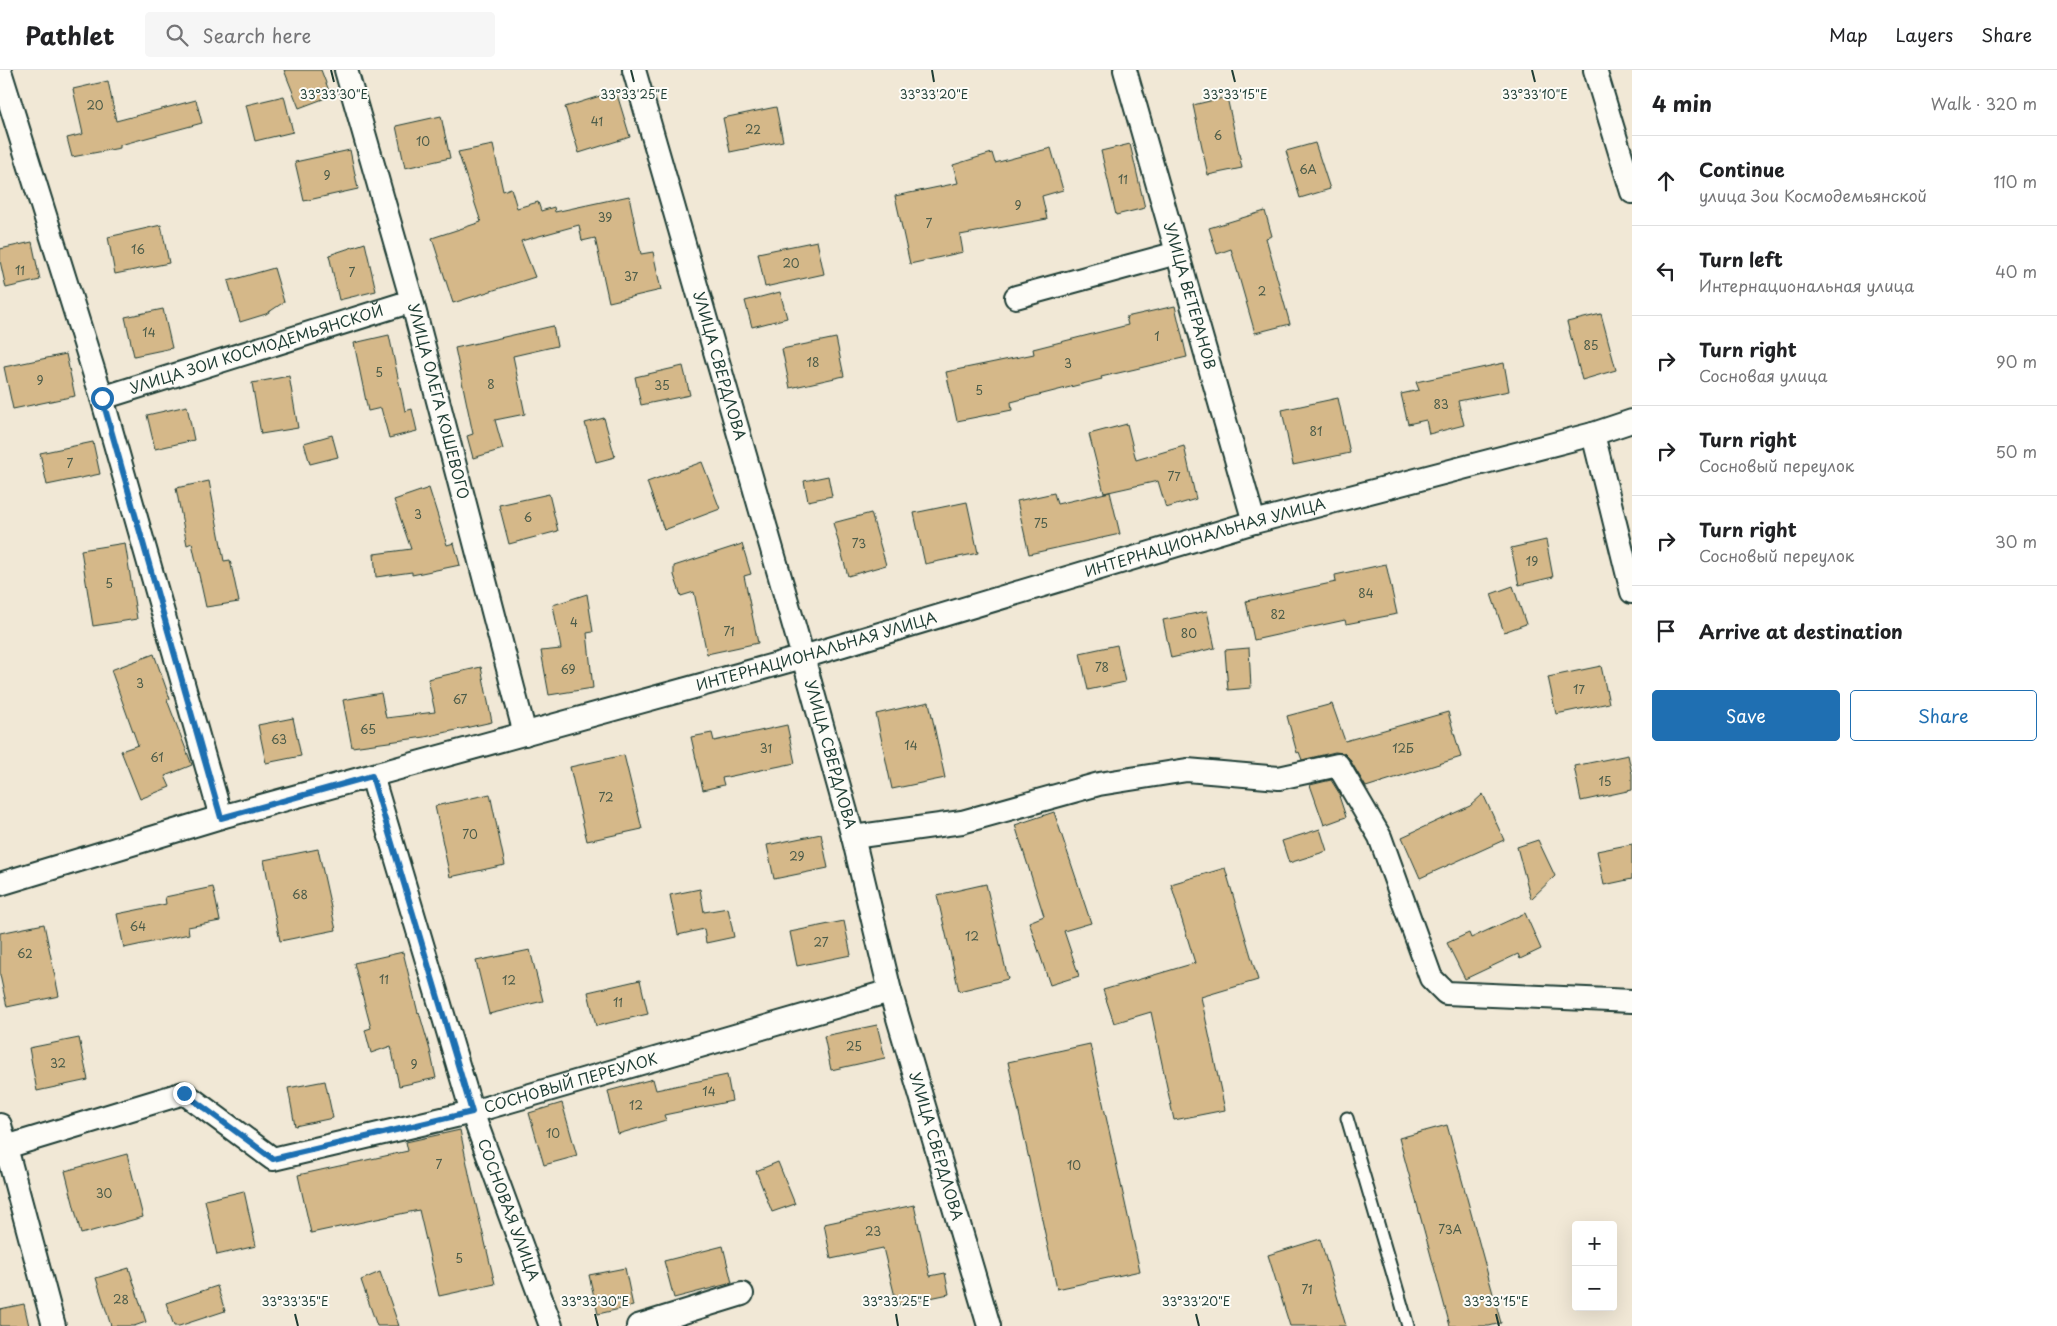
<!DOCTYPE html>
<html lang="en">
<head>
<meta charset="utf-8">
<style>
	:root { --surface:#fff; --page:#f6f6f6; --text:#202124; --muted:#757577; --line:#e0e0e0; --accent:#1f6fb2 }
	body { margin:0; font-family:"Playpen Sans",sans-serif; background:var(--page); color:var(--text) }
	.controls { position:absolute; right:15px; bottom:15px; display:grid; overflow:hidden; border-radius:5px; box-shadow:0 5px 20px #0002 }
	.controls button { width:45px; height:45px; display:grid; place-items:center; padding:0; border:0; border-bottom:1px solid var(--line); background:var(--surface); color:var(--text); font:25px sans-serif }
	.stop { position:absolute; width:15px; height:15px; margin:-11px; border:4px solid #1f6fb2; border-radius:50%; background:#fff }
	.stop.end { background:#1f6fb2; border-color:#fff; box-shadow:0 1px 5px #0008 }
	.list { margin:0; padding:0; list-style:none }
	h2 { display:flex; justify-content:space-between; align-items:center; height:65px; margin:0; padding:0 20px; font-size:21px }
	h2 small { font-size:16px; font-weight:400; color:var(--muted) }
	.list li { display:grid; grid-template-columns:32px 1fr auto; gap:15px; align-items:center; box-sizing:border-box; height:90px; padding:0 20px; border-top:1px solid var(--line) }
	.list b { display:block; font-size:19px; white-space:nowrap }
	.list p { margin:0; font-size:16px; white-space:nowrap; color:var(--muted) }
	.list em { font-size:16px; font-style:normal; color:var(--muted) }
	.actions { display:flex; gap:10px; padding:15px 20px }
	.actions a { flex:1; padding:11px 0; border:1px solid var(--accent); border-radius:5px; text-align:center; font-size:18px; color:var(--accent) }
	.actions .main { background:var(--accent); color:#fff }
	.icon { flex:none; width:28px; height:28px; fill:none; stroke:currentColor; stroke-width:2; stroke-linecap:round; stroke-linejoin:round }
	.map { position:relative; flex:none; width:1632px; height:1256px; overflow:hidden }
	header { display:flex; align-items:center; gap:30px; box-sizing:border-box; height:70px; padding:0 25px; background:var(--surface); border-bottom:1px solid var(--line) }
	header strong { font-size:24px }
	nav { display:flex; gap:28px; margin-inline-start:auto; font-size:18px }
	.search { width:350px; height:45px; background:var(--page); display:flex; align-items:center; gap:12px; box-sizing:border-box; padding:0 18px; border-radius:5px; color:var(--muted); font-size:19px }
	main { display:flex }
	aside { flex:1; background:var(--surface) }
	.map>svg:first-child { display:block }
	.building { fill:#d5b889; stroke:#1f3d34 }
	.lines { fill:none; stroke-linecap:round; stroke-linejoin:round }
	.lane-casing { stroke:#1f3d34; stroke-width:15 }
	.street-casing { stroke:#1f3d34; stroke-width:26 }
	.lane { stroke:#fdfcf7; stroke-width:11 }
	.street { stroke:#fdfcf7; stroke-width:22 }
	.route { stroke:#1f6fb2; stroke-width:6 }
	.ticks { fill:none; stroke:#1f3d34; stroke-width:2 }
	.labels { text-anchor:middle; stroke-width:4; stroke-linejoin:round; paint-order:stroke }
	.number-label { font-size:12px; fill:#4c5c49 }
	.street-label { font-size:15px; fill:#1f3d34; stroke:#fdfcf7 }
	.ticks-label { font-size:12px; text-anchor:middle; fill:#1f3d34; stroke:#fdfcf7; stroke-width:4; stroke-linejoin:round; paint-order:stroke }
</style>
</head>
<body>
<header>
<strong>Pathlet</strong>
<div class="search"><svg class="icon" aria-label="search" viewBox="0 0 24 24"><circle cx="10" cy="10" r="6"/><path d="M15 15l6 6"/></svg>Search here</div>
<nav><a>Map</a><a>Layers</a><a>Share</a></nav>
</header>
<main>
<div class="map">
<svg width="1632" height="1256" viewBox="0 0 1632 1256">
	<rect width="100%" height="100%" fill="#f1e8d6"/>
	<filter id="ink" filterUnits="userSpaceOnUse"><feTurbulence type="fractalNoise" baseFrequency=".02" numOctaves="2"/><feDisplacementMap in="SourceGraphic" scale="10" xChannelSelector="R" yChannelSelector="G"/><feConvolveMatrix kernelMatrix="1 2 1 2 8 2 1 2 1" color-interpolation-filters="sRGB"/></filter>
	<g filter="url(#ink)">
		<!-- building -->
		<g class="building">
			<path d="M 284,0 L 321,0 L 331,26 L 299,38 Z"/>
			<path d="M 108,11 L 116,51 L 196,30 L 202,53 L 120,75 L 120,78 L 72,87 L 67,68 L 83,64 L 73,19 Z"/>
			<path d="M 616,21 L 630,67 L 579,83 L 565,37 Z"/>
			<path d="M 284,26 L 293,62 L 255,71 L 246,35 Z"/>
			<path d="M 1227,27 L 1242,98 L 1208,105 L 1193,35 Z"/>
			<path d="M 776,37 L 783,71 L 730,82 L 723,48 Z"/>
			<path d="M 441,46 L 450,88 L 405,98 L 396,56 Z"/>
			<path d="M 1315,73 L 1330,119 L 1300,128 L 1286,81 Z"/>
			<path d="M 1130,74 L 1145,138 L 1116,145 L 1101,81 Z"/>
			<path d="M 493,75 L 503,121 L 511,118 L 517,138 L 538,132 L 541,141 L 554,137 L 555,142 L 629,126 L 641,184 L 653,182 L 661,220 L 609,232 L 595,168 L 582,171 L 579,155 L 521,171 L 535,207 L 453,233 L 432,168 L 481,152 L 458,82 Z"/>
			<path d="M 1051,78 L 1063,120 L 1042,126 L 1047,149 L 960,165 L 963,182 L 910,194 L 895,126 L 958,113 L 953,95 L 992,83 L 995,93 Z"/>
			<path d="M 350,80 L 358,119 L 304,131 L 295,92 Z"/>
			<path d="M 1265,141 L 1272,166 L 1266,168 L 1290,254 L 1255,263 L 1231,179 L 1217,184 L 1209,158 Z"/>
			<path d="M 161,155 L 169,193 L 115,204 L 108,167 Z"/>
			<path d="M 817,171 L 824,204 L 765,217 L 758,183 Z"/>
			<path d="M 32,172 L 40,210 L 6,218 L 0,191 L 0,179 Z"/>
			<path d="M 365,173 L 376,221 L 339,230 L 329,185 Z"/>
			<path d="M 274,198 L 284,232 L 266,244 L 240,252 L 228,211 Z"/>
			<path d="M 780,222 L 787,248 L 752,257 L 745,231 Z"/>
			<path d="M 1175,236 L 1187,287 L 1101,307 L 1102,309 L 1011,332 L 1012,340 L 957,351 L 946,302 L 1034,284 L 1033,279 L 1128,255 L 1126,247 Z"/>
			<path d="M 163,239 L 172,278 L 134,286 L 125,247 Z"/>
			<path d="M 1601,244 L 1616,300 L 1582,310 L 1567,252 Z"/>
			<path d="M 553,256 L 557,276 L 513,286 L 525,344 L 495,350 L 503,379 L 473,388 L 467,366 L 473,364 L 455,278 Z"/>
			<path d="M 389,265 L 405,341 L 412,339 L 417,361 L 389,368 L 381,338 L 368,341 L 354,273 Z"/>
			<path d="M 836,268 L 844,306 L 790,318 L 782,279 Z"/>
			<path d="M 66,284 L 75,326 L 13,339 L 4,297 Z"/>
			<path d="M 1504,293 L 1509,321 L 1458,331 L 1464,355 L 1429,364 L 1426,350 L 1408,354 L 1401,324 L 1419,320 L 1416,312 Z"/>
			<path d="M 683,296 L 690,325 L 641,335 L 635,307 Z"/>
			<path d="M 289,306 L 298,358 L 261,364 L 252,313 Z"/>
			<path d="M 1338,328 L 1350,383 L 1293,395 L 1282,340 Z"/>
			<path d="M 187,336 L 194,370 L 155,379 L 147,345 Z"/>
			<path d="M 604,348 L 615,387 L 596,392 L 585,353 Z"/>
			<path d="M 1127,354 L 1136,390 L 1184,376 L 1196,429 L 1166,438 L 1158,411 L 1104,423 L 1089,364 Z"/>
			<path d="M 332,365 L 338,387 L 310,394 L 304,373 Z"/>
			<path d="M 93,372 L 100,404 L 47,415 L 40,383 Z"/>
			<path d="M 702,392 L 720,439 L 664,460 L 647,412 Z"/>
			<path d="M 828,406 L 832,426 L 808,431 L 804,411 Z"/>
			<path d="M 209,411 L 224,491 L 230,490 L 239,532 L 206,537 L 192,473 L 187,475 L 176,418 Z"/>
			<path d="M 429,418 L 447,475 L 454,473 L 460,495 L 412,505 L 412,502 L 376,507 L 374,484 L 411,479 L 394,430 Z"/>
			<path d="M 1110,422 L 1120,464 L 1029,484 L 1017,431 L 1054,423 L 1057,434 Z"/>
			<path d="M 549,424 L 558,461 L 509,474 L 499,435 Z"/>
			<path d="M 967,432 L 978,483 L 925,494 L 914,443 Z"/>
			<path d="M 871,443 L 886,495 L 848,506 L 833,453 Z"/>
			<path d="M 1546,470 L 1553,507 L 1519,515 L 1511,478 Z"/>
			<path d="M 125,473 L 137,549 L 93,556 L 81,480 Z"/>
			<path d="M 742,474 L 751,504 L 744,506 L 758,573 L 707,584 L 694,522 L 681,526 L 674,505 L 674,496 Z"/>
			<path d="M 1386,494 L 1397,544 L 1346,554 L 1345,550 L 1254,570 L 1246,531 L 1336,512 L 1335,505 Z"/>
			<path d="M 1513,516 L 1526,554 L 1504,562 L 1491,524 Z"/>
			<path d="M 587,524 L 593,562 L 587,563 L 593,618 L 549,625 L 541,581 L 561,579 L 553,535 Z"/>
			<path d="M 1207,541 L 1215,578 L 1171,588 L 1163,550 Z"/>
			<path d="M 1117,575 L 1125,612 L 1088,620 L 1080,583 Z"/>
			<path d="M 1249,578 L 1251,618 L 1228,620 L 1225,580 Z"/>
			<path d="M 154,584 L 170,629 L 167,630 L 192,695 L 165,706 L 170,717 L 140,729 L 121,681 L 138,675 L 111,600 Z"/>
			<path d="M 1601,596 L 1609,633 L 1556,644 L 1548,607 Z"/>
			<path d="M 481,597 L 492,652 L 425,667 L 352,677 L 343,630 L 381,623 L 386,648 L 435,642 L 428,609 Z"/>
			<path d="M 929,632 L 945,708 L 892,719 L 876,644 Z"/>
			<path d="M 1332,634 L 1345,671 L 1448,642 L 1461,687 L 1366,717 L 1349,688 L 1344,683 L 1335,682 L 1302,690 L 1299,682 L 1297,683 L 1287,646 Z"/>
			<path d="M 293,648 L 301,686 L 266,693 L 258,655 Z"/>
			<path d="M 787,655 L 795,693 L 722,708 L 724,715 L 703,720 L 691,667 L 712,663 L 714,671 Z"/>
			<path d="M 624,685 L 642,759 L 587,771 L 570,697 Z"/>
			<path d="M 1628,685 L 1632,704 L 1632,720 L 1581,731 L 1574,696 Z"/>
			<path d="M 1331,710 L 1341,726 L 1339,726 L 1346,747 L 1324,755 L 1310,715 Z"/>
			<path d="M 490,724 L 505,795 L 450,807 L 435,736 Z"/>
			<path d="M 1483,724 L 1504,770 L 1420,808 L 1402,767 L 1470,736 Z"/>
			<path d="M 1054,742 L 1091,853 L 1064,861 L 1079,906 L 1050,915 L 1029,852 L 1044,846 L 1015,755 Z"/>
			<path d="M 1320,759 L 1327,781 L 1289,793 L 1282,771 Z"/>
			<path d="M 821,764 L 828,798 L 774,809 L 767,775 Z"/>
			<path d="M 1538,770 L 1555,806 L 1531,829 L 1517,777 Z"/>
			<path d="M 1632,774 L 1632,809 L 1604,815 L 1597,781 Z"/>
			<path d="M 318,779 L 336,860 L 280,871 L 264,790 Z"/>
			<path d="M 1225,798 L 1258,910 L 1201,927 L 1225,1040 L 1174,1050 L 1151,942 L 1114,953 L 1103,920 L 1195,893 L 1171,814 Z"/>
			<path d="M 986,814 L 1008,909 L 959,921 L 937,825 Z"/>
			<path d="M 213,817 L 220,851 L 188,857 L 189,864 L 124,878 L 117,844 L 166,834 L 165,827 Z"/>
			<path d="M 700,819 L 704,842 L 728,838 L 734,867 L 706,873 L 704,859 L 678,865 L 670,825 Z"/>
			<path d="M 1525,843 L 1541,879 L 1520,889 L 1518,884 L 1465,909 L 1447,873 L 1469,863 L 1471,868 Z"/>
			<path d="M 844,851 L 851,885 L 797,896 L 790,862 Z"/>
			<path d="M 44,854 L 59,926 L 7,937 L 0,905 L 0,863 Z"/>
			<path d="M 530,880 L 543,931 L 489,944 L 476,891 Z"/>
			<path d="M 403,882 L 418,943 L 419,942 L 430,980 L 436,1008 L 399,1016 L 391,976 L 371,983 L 365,960 L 371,958 L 354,893 Z"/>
			<path d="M 640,910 L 648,944 L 596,956 L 588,922 Z"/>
			<path d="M 877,955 L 885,988 L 831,1000 L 824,966 Z"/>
			<path d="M 79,968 L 88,1010 L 37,1021 L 29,978 Z"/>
			<path d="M 1090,974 L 1140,1201 L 1057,1219 L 1008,992 Z"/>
			<path d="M 727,1005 L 732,1031 L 664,1045 L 666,1050 L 618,1064 L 608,1021 L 653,1009 L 656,1020 Z"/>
			<path d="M 325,1011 L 333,1048 L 295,1056 L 288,1018 Z"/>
			<path d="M 562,1033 L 577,1086 L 544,1095 L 529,1043 Z"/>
			<path d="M 1447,1055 L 1501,1253 L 1489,1256 L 1450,1256 L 1399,1068 Z"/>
			<path d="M 460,1060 L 472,1118 L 495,1214 L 439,1226 L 419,1140 L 311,1163 L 298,1105 L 408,1081 L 406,1072 Z"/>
			<path d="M 127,1084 L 143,1147 L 81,1164 L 65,1101 Z"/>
			<path d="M 778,1092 L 795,1134 L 772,1142 L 756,1101 Z"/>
			<path d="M 244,1121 L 256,1176 L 217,1185 L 205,1130 Z"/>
			<path d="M 914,1135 L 930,1206 L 945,1203 L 949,1224 L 897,1235 L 883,1178 L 831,1189 L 824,1154 Z"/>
			<path d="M 1320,1169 L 1346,1256 L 1290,1256 L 1268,1185 Z"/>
			<path d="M 723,1176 L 732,1213 L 674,1228 L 664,1191 Z"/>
			<path d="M 129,1198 L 146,1252 L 134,1256 L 111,1256 L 96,1208 Z"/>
			<path d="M 625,1198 L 633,1236 L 598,1244 L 589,1205 Z"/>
			<path d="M 380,1202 L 399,1256 L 377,1256 L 361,1210 Z"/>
			<path d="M 217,1216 L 225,1241 L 179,1256 L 174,1256 L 166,1233 Z"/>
			<path d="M 24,1234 L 29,1256 L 0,1256 L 0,1239 Z"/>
		</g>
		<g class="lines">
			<defs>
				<path id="lane" d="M 1347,1048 L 1408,1256"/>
				<g id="street">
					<path id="s1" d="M 346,0 L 412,231 L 525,664"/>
					<path id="s2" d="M 634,0 L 803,587 L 853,767 L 890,921 L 989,1256"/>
					<path id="s3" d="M 1125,0 L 1254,452"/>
					<path d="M 1595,0 L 1632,122"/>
					<path d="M 0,1 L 102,328 L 221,747"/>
					<path d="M 1016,227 L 1177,183"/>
					<path id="s4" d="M 102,328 L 412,231"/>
					<path d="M 1593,364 L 1632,522"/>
					<path id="s5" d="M 372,706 L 472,1042 L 551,1256"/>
					<path d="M 853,767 L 962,752 L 1099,714 L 1187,700 L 1279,708 L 1338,695 L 1380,767 L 1431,908 L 1446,923 L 1632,931"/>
					<path id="s6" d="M 0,814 L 221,747 L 803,587 L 1254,452 L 1593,364 L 1632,351"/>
					<path d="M 0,1055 L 54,1256"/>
					<path id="s7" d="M 6,1077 L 184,1023 L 273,1089 L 472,1042 L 890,921"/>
					<path d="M 638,1256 L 742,1224"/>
				</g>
			</defs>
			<!-- lane casing -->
			<use href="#lane" class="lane-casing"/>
			<!-- street casing -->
			<use href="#street" class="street-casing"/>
			<!-- lane -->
			<use href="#lane" class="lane"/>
			<!-- street -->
			<use href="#street" class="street"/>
		</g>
	</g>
	<g class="lines" filter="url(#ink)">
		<!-- route -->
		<path class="route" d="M 102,328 L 221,748 L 372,706 L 472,1042 L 273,1089 L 184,1023"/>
	</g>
	<!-- ticks -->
	<path class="ticks" d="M 331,0 L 334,12M 631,0 L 634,12M 932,0 L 934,12M 1232,0 L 1235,12M 1532,0 L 1535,12M 295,1244 L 298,1256M 595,1244 L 598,1256M 896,1244 L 898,1256M 1196,1244 L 1199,1256M 1496,1244 L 1499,1256"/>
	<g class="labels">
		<!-- number labels -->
		<g class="number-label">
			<text x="95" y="40">20</text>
			<text x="597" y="56">41</text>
			<text x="753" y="64">22</text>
			<text x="1218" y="70">6</text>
			<text x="423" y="76">10</text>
			<text x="1308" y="104">6А</text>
			<text x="327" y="110">9</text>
			<text x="1123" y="114">11</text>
			<text x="1018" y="140">9</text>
			<text x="605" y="152">39</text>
			<text x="929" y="158">7</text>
			<text x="138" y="184">16</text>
			<text x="791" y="198">20</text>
			<text x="20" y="205">11</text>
			<text x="352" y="207">7</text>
			<text x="631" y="211">37</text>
			<text x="1262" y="226">2</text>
			<text x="149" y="267">14</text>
			<text x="1157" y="271">1</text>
			<text x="1591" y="280">85</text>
			<text x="813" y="297">18</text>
			<text x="1068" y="298">3</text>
			<text x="379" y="307">5</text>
			<text x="40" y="315">9</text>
			<text x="491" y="319">8</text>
			<text x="662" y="320">35</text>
			<text x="979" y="325">5</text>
			<text x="1441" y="339">83</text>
			<text x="1316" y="366">81</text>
			<text x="70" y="398">7</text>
			<text x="1174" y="411">77</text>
			<text x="418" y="449">3</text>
			<text x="528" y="452">6</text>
			<text x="1041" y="458">75</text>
			<text x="859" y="478">73</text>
			<text x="1532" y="496">19</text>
			<text x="109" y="518">5</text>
			<text x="1366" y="528">84</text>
			<text x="1278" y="549">82</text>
			<text x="574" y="557">4</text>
			<text x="729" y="566">71</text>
			<text x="1189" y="568">80</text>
			<text x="1102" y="602">78</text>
			<text x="568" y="604">69</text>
			<text x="140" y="618">3</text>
			<text x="1579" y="624">17</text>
			<text x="460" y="634">67</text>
			<text x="368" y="664">65</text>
			<text x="279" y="674">63</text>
			<text x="911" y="680">14</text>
			<text x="766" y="683">31</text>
			<text x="1403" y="683">12Б</text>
			<text x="157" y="692">61</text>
			<text x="1605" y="716">15</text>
			<text x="606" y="732">72</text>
			<text x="470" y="769">70</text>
			<text x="797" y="791">29</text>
			<text x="300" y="829">68</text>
			<text x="138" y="861">64</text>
			<text x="972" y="871">12</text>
			<text x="821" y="877">27</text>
			<text x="25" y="888">62</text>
			<text x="384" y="914">11</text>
			<text x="509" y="915">12</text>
			<text x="618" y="937">11</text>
			<text x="854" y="981">25</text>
			<text x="58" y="998">32</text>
			<text x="414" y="999">9</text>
			<text x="709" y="1026">14</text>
			<text x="636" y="1040">12</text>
			<text x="553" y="1068">10</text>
			<text x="439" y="1099">7</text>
			<text x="1074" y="1100">10</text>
			<text x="104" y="1128">30</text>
			<text x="1450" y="1164">73А</text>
			<text x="873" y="1166">23</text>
			<text x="459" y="1193">5</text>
			<text x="1307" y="1224">71</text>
			<text x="121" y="1234">28</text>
		</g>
		<!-- street labels -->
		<g class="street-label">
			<text dy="5" stroke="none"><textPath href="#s3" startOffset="235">УЛИЦА ВЕТЕРАНОВ</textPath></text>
			<text dy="5" stroke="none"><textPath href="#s4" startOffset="162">УЛИЦА ЗОИ КОСМОДЕМЬЯНСКОЙ</textPath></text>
			<text dy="5" stroke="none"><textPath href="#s2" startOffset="308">УЛИЦА СВЕРДЛОВА</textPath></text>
			<text dy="5" stroke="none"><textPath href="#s1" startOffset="344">УЛИЦА ОЛЕГА КОШЕВОГО</textPath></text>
			<text dy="5" stroke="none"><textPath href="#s6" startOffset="1254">ИНТЕРНАЦИОНАЛЬНАЯ УЛИЦА</textPath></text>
			<text dy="5" stroke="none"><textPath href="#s6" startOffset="849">ИНТЕРНАЦИОНАЛЬНАЯ УЛИЦА</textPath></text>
			<text dy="5" stroke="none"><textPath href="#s2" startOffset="712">УЛИЦА СВЕРДЛОВА</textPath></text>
			<text dy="5" stroke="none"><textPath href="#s7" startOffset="604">СОСНОВЫЙ ПЕРЕУЛОК</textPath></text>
			<text dy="5" stroke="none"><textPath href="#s2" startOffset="1118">УЛИЦА СВЕРДЛОВА</textPath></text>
			<text dy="5" stroke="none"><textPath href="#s5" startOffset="455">СОСНОВАЯ УЛИЦА</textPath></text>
		</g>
	</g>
	<g class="ticks-label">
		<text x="334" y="29">33°33'30"E</text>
		<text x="634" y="29">33°33'25"E</text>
		<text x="934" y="29">33°33'20"E</text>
		<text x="1235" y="29">33°33'15"E</text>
		<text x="1535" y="29">33°33'10"E</text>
		<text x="295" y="1236">33°33'35"E</text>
		<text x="595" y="1236">33°33'30"E</text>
		<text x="896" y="1236">33°33'25"E</text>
		<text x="1196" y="1236">33°33'20"E</text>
		<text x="1496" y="1236">33°33'15"E</text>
	</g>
</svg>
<div class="controls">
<button>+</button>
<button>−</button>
</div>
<div class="stop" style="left:102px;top:328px"></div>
<div class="stop end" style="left:184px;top:1023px"></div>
</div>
<aside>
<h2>4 min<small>Walk · 320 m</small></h2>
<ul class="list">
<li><svg class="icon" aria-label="ahead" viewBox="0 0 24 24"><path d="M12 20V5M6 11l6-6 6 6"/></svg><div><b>Continue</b><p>улица Зои Космодемьянской</p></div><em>110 m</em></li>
<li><svg class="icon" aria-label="left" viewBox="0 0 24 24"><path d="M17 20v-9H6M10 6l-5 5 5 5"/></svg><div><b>Turn left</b><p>Интернациональная улица</p></div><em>40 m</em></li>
<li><svg class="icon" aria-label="right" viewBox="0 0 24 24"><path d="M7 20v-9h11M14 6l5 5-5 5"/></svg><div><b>Turn right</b><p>Сосновая улица</p></div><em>90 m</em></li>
<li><svg class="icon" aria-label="right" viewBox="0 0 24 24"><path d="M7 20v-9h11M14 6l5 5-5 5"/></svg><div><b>Turn right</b><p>Сосновый переулок</p></div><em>50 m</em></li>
<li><svg class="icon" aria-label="right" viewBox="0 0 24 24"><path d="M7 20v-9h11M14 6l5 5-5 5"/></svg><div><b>Turn right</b><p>Сосновый переулок</p></div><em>30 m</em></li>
<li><svg class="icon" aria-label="arrive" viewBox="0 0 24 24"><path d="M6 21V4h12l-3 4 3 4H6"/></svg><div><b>Arrive at destination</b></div></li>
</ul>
<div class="actions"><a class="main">Save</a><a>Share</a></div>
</aside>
</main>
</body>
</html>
